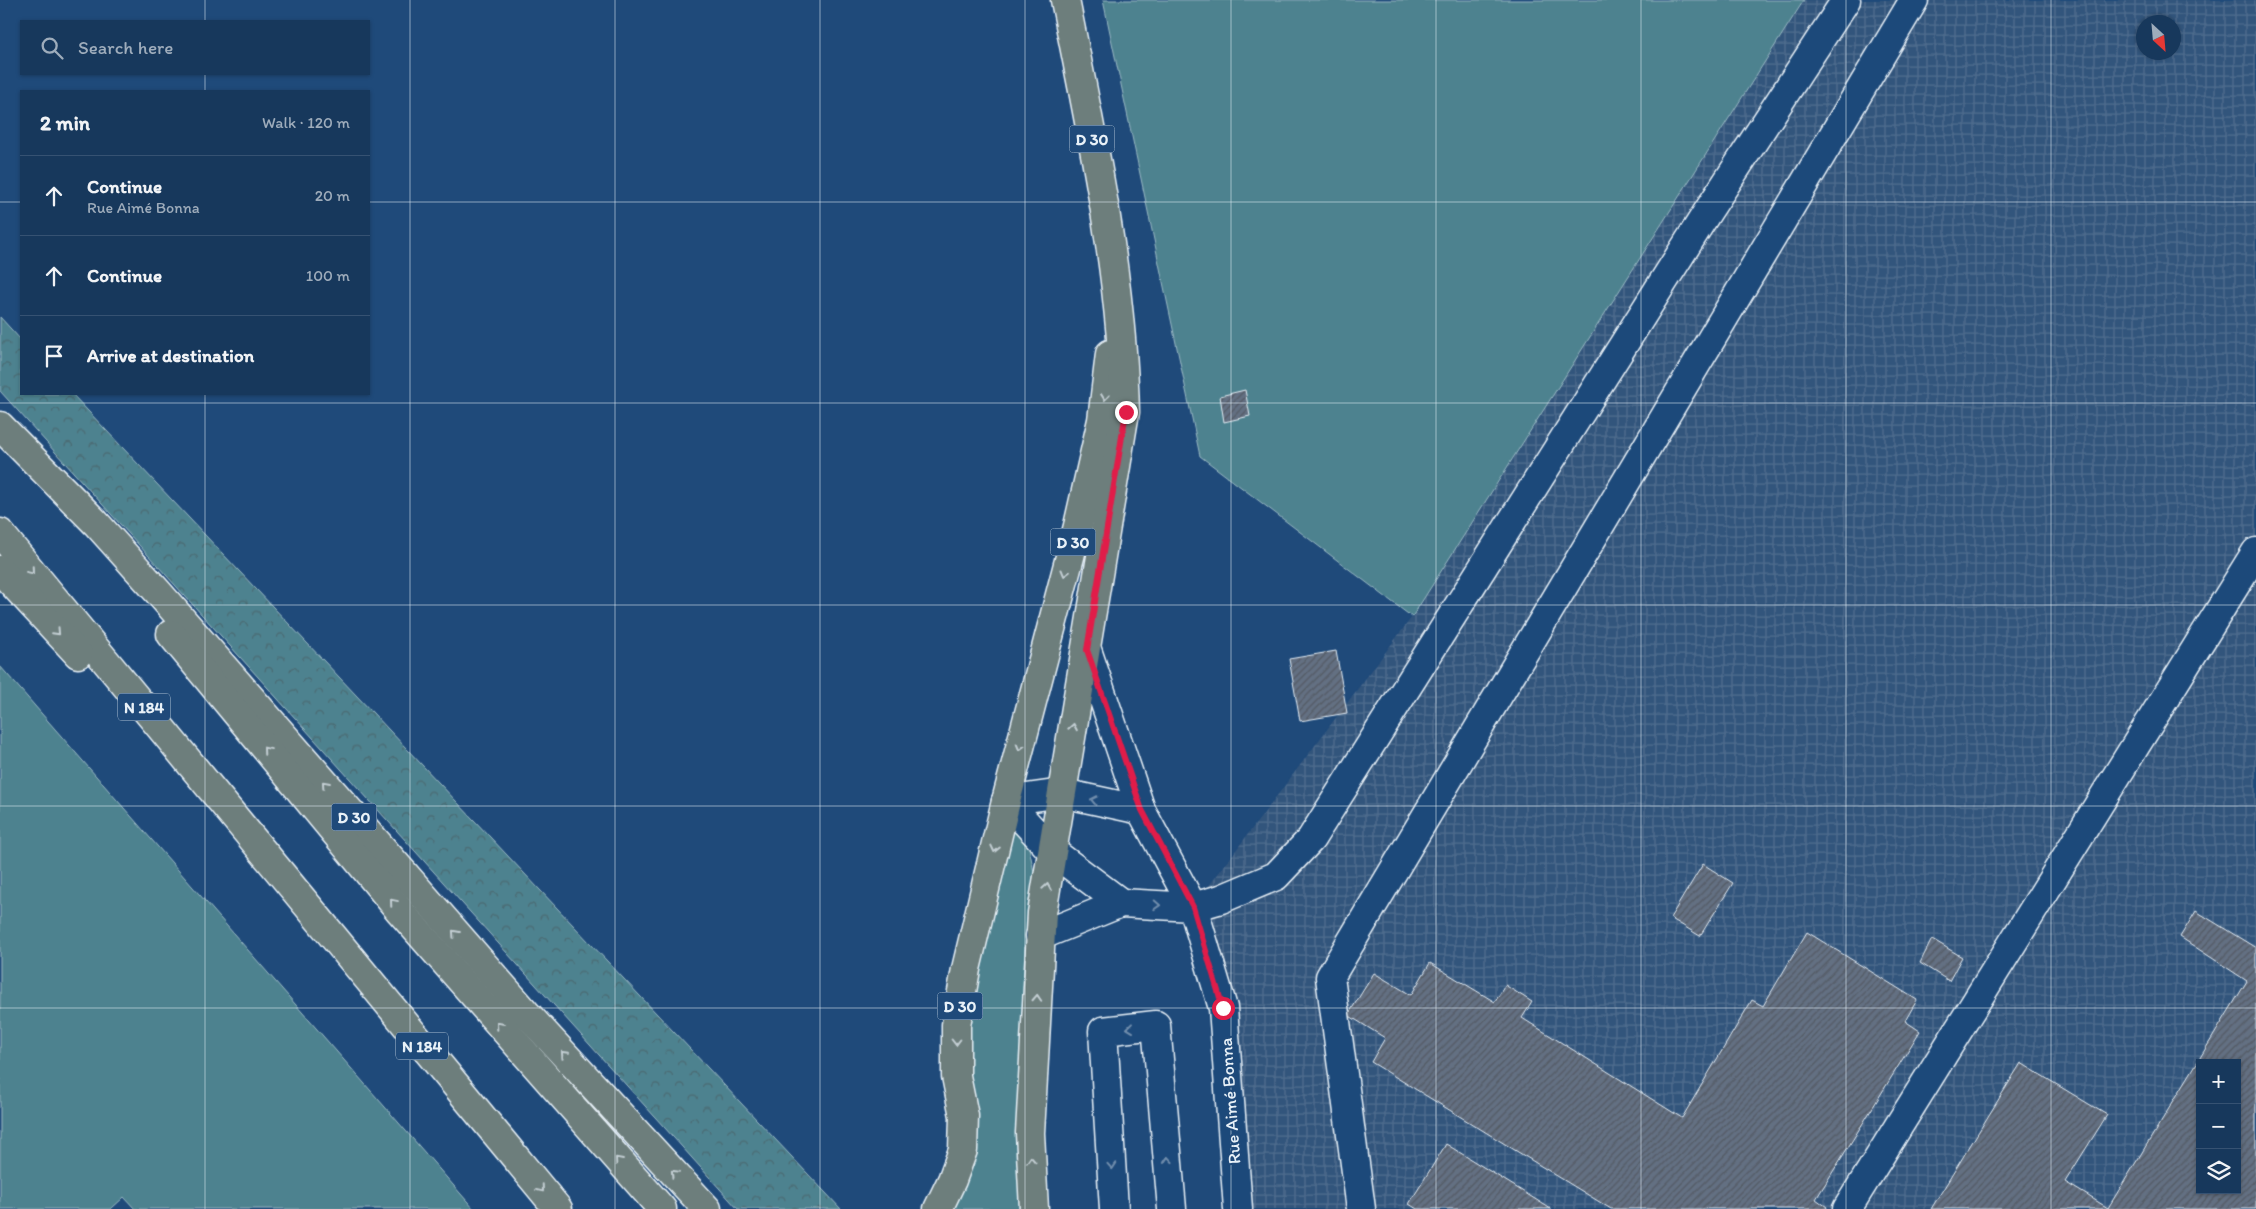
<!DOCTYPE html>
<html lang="en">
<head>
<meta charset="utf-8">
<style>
	:root { --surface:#17385c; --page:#244365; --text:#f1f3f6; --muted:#9eacbb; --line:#365272 }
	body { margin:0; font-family:Itim,sans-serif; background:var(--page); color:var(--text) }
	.controls { position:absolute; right:15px; bottom:15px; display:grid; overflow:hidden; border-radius:0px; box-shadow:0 1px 4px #0004 }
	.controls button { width:45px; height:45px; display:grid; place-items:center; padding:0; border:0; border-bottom:1px solid var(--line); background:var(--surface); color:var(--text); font:25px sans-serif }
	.compass { position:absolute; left:2136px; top:15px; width:45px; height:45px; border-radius:50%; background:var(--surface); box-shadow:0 1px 4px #0004; rotate:154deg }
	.stop { position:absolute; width:15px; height:15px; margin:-11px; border:4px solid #e11d48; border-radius:50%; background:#fff }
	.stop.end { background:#e11d48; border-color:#fff; box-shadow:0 1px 5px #0008 }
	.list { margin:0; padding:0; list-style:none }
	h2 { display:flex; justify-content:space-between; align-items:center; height:65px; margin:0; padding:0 20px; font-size:21px }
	h2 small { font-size:16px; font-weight:400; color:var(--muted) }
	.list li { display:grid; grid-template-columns:32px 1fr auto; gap:15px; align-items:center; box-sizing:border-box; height:80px; padding:0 20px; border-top:1px solid var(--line) }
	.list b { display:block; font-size:19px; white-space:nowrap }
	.list p { margin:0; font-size:16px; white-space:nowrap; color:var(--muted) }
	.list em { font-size:16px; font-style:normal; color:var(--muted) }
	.icon { flex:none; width:28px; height:28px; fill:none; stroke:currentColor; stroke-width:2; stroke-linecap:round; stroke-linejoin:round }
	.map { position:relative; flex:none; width:2256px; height:1209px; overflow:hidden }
	.search { position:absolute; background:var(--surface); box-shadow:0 1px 4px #0004; left:20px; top:20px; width:350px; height:55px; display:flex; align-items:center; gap:12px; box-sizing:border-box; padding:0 18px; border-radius:0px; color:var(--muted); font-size:19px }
	.panel { position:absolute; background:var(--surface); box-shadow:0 1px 4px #0004; left:20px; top:90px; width:350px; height:305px; border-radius:0px }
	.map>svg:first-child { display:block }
	.industrial { fill:url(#industrial-grid); fill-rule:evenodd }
	.grass { fill:#4e828f; stroke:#9bbac4 }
	.forest { fill:url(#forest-crowns); stroke:#9bbac4 }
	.building { fill:url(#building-hatch); stroke:#e8f1f8; fill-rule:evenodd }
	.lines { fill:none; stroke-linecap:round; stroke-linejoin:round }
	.minor-casing { stroke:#e8f1f8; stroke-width:31 }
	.major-casing { stroke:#e8f1f8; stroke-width:31 }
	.minor { stroke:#1f4a7a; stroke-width:28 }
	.major { stroke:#6d7e7c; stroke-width:28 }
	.oneway { stroke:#c3ced3 }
	.oneway2 { stroke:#6f8dac }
	.route { stroke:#e11d48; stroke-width:6 }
	.grid { fill:none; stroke:#e8f1f8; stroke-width:1; stroke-opacity:0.55 }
	.labels { text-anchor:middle; stroke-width:4; stroke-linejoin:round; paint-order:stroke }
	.shield { fill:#1f4a7a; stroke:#acbfd2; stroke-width:1 }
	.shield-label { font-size:16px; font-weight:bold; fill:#e8f1f8 }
	.street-label { font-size:18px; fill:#e8f1f8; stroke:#1f4a7a }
</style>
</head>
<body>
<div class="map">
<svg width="2256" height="1209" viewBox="0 0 2256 1209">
	<defs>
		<pattern id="industrial-grid" width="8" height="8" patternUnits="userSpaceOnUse" patternTransform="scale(1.25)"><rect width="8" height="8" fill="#33557c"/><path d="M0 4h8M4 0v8" fill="none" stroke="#516e8f"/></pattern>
		<pattern id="forest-crowns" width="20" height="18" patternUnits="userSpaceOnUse" patternTransform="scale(1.25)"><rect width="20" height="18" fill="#4e828f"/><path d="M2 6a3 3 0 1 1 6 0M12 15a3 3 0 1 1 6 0" fill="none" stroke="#4a6870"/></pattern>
		<pattern id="building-hatch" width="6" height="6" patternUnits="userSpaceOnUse" patternTransform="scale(1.25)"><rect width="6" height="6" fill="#636f82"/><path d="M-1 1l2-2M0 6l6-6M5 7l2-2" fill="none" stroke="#535a63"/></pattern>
	</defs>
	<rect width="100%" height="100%" fill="#1f4a7a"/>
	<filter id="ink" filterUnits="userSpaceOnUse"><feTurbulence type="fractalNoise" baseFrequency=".02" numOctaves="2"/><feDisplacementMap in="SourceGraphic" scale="10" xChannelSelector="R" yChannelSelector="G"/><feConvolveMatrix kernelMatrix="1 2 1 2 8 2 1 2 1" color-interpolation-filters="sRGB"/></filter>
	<g filter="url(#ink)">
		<!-- industrial -->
		<path class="industrial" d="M 1804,0 L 2256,0 L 2256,1209 L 1238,1209 L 1223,1008 L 1193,907 L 1412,617 ZM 2144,22 L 2174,22 L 2174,52 L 2144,52 ZM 2200,1063 L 2237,1063 L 2237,1190 L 2200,1190 Z"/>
		<!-- grass -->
		<g class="grass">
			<path d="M 1103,0 L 1804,0 L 1412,617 L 1200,456 Z"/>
			<path d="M 0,666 L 474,1209 L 135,1209 L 124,1197 L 111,1209 L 0,1209 Z"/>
			<path d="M 1006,801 L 1022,812 L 1042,913 L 1034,1209 L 938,1209 L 952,1180 L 956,1076 Z"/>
		</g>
		<!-- forest -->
		<path class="forest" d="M 0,317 L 21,340 L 21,394 L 72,394 L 841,1209 L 738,1209 L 0,391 Z"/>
		<!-- building -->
		<g class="building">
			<path d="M 1245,390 L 1250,416 L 1224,422 L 1220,396 Z"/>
			<path d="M 1336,651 L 1347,713 L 1300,721 L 1289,659 Z"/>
			<path d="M 1703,864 L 1733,883 L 1700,936 L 1670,918 Z"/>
			<path d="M 2196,911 L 2256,948 L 2256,1209 L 1931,1209 L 2021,1063 L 2107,1115 L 2065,1182 L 2108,1208 L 2247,981 L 2180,937 ZM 2200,1063 L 2237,1063 L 2237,1190 L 2200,1190 Z"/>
			<path d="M 1807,932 L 1917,1000 L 1905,1021 L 1920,1031 L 1816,1199 L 1827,1207 L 1826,1209 L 1611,1209 L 1371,1062 L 1385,1038 L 1348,1015 L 1374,973 L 1411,995 L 1430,963 L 1495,1002 L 1505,985 L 1532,1002 L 1522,1018 L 1682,1118 L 1752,1000 L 1763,1006 Z"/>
			<path d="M 1932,939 L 1962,957 L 1949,981 L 1920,963 Z"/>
			<path d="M 1446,1144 L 1551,1209 L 1417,1209 L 1409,1204 Z"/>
		</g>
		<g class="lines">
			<defs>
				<g id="minor">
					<path d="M 1087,650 L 1141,810 L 1193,907 L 1223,1008 L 1238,1209"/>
					<path d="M 1006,801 L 1053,852 L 1121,903"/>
					<path d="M 1006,801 L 1062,793 L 1141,810"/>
					<path d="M 1040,936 L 1121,903 L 1193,907 L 1221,899 L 1276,876 L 1311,839 L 1708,211 L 1846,0"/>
					<path d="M 1114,1209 L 1103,1031 L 1156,1025 L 1172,1209"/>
					<path d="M 1361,1209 L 1330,977 L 1914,0"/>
					<path d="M 1847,1209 L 2256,552"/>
				</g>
				<g id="major">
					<path d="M 0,426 L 96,523 L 158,592 L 526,1013 L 707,1209"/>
					<path d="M 0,533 L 558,1209"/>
					<path d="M 0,570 L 78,654"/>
					<path d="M 171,634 L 400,911 L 662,1209"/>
					<path d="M 938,1209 L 952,1180 L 963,1150 L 964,1116 L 956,1076 L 956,1025 L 966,969 L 1006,801 L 1078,526 L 1102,420 L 1110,354"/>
					<path d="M 1034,1209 L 1030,1133 L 1042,913 L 1125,412 C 1122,273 1092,136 1065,0"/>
				</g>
			</defs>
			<!-- minor casing -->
			<use href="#minor" class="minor-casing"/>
			<!-- major casing -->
			<use href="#major" class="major-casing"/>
			<!-- minor -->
			<use href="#minor" class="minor"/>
			<!-- major -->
			<use href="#major" class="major"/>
		</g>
		<!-- one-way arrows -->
		<defs><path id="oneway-chevron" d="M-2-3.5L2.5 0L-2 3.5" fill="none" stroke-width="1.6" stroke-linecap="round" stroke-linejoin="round" transform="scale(1.25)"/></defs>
		<g class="oneway">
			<use href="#oneway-chevron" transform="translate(1105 397) rotate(97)"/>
			<use href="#oneway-chevron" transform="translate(31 571) rotate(50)"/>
			<use href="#oneway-chevron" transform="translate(1065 573) rotate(105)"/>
			<use href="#oneway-chevron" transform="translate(57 632) rotate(47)"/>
			<use href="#oneway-chevron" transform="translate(1073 727) rotate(-80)"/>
			<use href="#oneway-chevron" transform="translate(1020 747) rotate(105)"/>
			<use href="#oneway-chevron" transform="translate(266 750) rotate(-130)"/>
			<use href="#oneway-chevron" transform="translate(325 784) rotate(-131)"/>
			<use href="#oneway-chevron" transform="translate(995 849) rotate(103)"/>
			<use href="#oneway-chevron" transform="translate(1047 887) rotate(-80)"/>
			<use href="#oneway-chevron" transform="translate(393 902) rotate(-130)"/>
			<use href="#oneway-chevron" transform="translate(455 933) rotate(-132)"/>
			<use href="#oneway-chevron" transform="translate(1037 998) rotate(-87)"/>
			<use href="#oneway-chevron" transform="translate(499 1025) rotate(-131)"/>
			<use href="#oneway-chevron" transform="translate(956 1042) rotate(90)"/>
			<use href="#oneway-chevron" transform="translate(564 1054) rotate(-133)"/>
			<use href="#oneway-chevron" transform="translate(618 1160) rotate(-131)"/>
			<use href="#oneway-chevron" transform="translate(1031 1160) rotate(-93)"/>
			<use href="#oneway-chevron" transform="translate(674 1173) rotate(-133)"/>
			<use href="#oneway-chevron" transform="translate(541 1189) rotate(50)"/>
		</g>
		<g class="oneway2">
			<use href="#oneway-chevron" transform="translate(1094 800) rotate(-168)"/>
			<use href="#oneway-chevron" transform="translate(1157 905) rotate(3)"/>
			<use href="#oneway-chevron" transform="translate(1130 1028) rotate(173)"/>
			<use href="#oneway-chevron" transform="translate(1168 1160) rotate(-95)"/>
			<use href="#oneway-chevron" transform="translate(1112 1166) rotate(86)"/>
		</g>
	</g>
	<g class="lines" filter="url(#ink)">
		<!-- route -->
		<path class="route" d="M 1126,412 L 1087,650 L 1142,810 L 1193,907 L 1223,1008"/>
	</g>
	<!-- grid -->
	<path class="grid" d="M 205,0 L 205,21M 410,0 L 410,1209M 615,0 L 615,1209M 820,0 L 820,1209M 1025,0 L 1025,1209M 1231,0 L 1231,1209M 1436,0 L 1436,1209M 1641,0 L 1641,1209M 1846,0 L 1846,1209M 2051,0 L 2051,1209M 205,74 L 205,91M 0,202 L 21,202M 369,202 L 2256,202M 205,394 L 205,1209M 0,403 L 2256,403M 0,605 L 2256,605M 0,806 L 2256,806M 0,1008 L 2256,1008"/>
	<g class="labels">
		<!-- shield labels -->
		<g class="shield">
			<rect x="1069.5" y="125.5" width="45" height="27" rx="4"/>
			<rect x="1050.5" y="528.5" width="45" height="27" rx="4"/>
			<rect x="118" y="693.5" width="52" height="27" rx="4"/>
			<rect x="331.5" y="803.5" width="45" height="27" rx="4"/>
			<rect x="937.5" y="992.5" width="45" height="27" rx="4"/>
			<rect x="396" y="1032.5" width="52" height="27" rx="4"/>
		</g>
		<g class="shield-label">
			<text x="1092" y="145">D 30</text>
			<text x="1073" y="548">D 30</text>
			<text x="144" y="713">N 184</text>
			<text x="354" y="823">D 30</text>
			<text x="960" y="1012">D 30</text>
			<text x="422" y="1052">N 184</text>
		</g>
		<!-- street labels -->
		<g class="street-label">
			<text transform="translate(1230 1101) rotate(-94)" y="6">Rue Aimé Bonna</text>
		</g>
	</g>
</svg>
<div class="controls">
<button>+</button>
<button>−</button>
<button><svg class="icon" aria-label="layers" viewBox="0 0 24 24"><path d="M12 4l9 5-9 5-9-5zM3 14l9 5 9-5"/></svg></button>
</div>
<svg class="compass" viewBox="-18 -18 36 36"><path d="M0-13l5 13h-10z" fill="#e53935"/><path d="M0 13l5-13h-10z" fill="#9eacbb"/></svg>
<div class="stop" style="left:1223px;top:1008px"></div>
<div class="stop end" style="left:1126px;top:412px"></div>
<div class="search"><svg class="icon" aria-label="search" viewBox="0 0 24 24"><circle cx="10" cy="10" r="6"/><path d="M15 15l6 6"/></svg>Search here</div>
<section class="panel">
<h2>2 min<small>Walk · 120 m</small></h2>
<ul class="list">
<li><svg class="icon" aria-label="ahead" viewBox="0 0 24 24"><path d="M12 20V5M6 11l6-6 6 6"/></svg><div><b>Continue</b><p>Rue Aimé Bonna</p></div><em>20 m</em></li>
<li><svg class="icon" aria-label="ahead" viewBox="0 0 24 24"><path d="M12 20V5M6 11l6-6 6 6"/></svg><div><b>Continue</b></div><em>100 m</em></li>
<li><svg class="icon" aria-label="arrive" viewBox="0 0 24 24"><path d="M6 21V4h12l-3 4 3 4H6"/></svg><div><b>Arrive at destination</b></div></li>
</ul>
</section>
</div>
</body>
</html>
